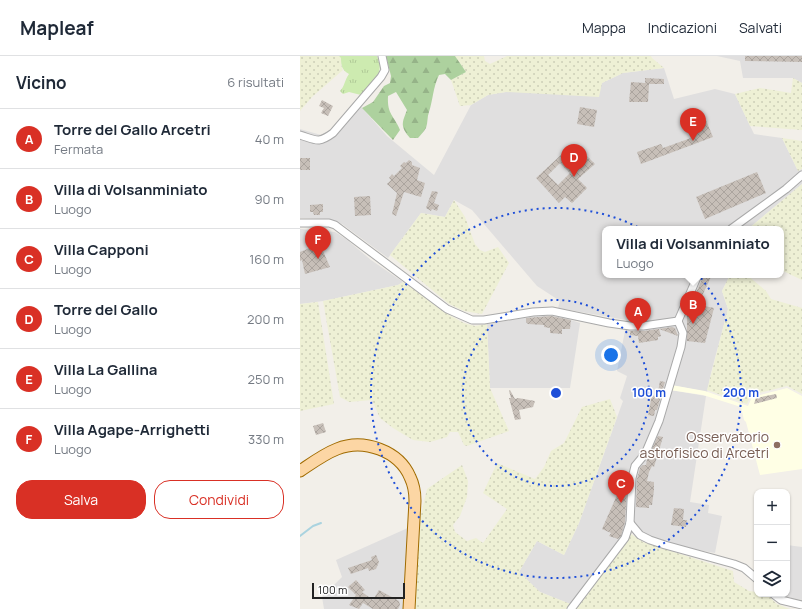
<!DOCTYPE html>
<html lang="it">
<head>
<meta charset="utf-8">
<style>
	:root { --surface:#fff; --page:#f2f2f3; --text:#1f2937; --muted:#747a83; --line:#e0e1e3; --accent:#d93025 }
	body { margin:0; font-family:Manrope,sans-serif; background:var(--page); color:var(--text) }
	.controls { position:absolute; right:12px; bottom:12px; display:grid; overflow:hidden; border-radius:8px; box-shadow:0 1px 3px #0004 }
	.controls button { width:36px; height:36px; display:grid; place-items:center; padding:0; border:0; border-bottom:1px solid var(--line); background:var(--surface); color:var(--text); font:20px sans-serif }
	.scale { position:absolute; left:12px; bottom:10px; width:93px; box-sizing:border-box; padding-left:4px; border:2px solid #222; border-top:0; font-size:11px; line-height:14px; white-space:nowrap; color:#222; -webkit-text-stroke:3px #fff; paint-order:stroke }
	.you { position:absolute; left:311px; top:299px; width:14px; height:14px; margin:-10px; border:3px solid #fff; border-radius:50%; background:#1a73e8; box-shadow:0 0 0 6px #1a73e833 }
	.badge { display:grid; place-items:center; width:26px; height:26px; border-radius:50%; background:var(--accent); color:#fff; font-size:13px; font-weight:700 }
	.pin { position:absolute; translate:-50% -33px; filter:drop-shadow(0 1px 2px #0008) }
	.pin::after { content:''; position:absolute; top:21px; width:14px; height:12px; background:inherit; clip-path:polygon(0 0,100% 0,50% 100%) }
	.popup { position:absolute; left:302px; top:170px; width:182px; height:52px; box-sizing:border-box; display:grid; place-content:center; border-radius:8px; background:var(--surface); filter:drop-shadow(0 1px 3px #0005); font-size:13px; white-space:nowrap; color:var(--muted) }
	.popup b { font-size:15px; color:var(--text) }
	.popup::after { content:''; position:absolute; left:50%; top:100%; margin-left:-8px; border:8px solid transparent; border-top-color:var(--surface) }
	.list { margin:0; padding:0; list-style:none }
	h2 { display:flex; justify-content:space-between; align-items:center; height:52px; margin:0; padding:0 16px; font-size:17px }
	h2 small { font-size:13px; font-weight:400; color:var(--muted) }
	.list li { display:grid; grid-template-columns:26px 1fr auto; gap:12px; align-items:center; box-sizing:border-box; height:60px; padding:0 16px; border-top:1px solid var(--line) }
	.list b { display:block; font-size:15px; white-space:nowrap }
	.list p { margin:0; font-size:13px; white-space:nowrap; color:var(--muted) }
	.list em { font-size:13px; font-style:normal; color:var(--muted) }
	.actions { display:flex; gap:8px; padding:12px 16px }
	.actions a { flex:1; padding:9px 0; border:1px solid var(--accent); border-radius:16px; text-align:center; font-size:14px; color:var(--accent) }
	.actions .main { background:var(--accent); color:#fff }
	.icon { flex:none; width:22px; height:22px; fill:none; stroke:currentColor; stroke-width:2; stroke-linecap:round; stroke-linejoin:round }
	.map { position:relative; flex:none; width:502px; height:553px; overflow:hidden }
	header { display:flex; align-items:center; gap:24px; box-sizing:border-box; height:56px; padding:0 20px; background:var(--surface); border-bottom:1px solid var(--line) }
	header strong { font-size:19px }
	nav { display:flex; gap:22px; margin-inline-start:auto; font-size:14px }
	main { display:flex }
	aside { flex:1; background:var(--surface) }
	.map>svg:first-child { display:block }
	.residential { fill:#e0dfdf }
	.education { fill:#ffffe5 }
	.farmland { fill:url(#farmland-dots) }
	.grass { fill:url(#grass-tufts) }
	.forest { fill:url(#forest-firs) }
	.parking { fill:#e2e2e2 }
	.lines { fill:none; stroke-linecap:round; stroke-linejoin:round }
	.stream { stroke:#aad3df; stroke-width:2 }
	.building { fill:url(#building-cross-hatch); fill-rule:evenodd }
	.minor-casing { stroke:#a9a9a9; stroke-width:9 }
	.primary-casing { stroke:#a06b00; stroke-width:13 }
	.minor { stroke:#fff; stroke-width:7 }
	.primary { stroke:#fcd6a4; stroke-width:11 }
	.ring { fill:none; stroke:#1d4ed8; stroke-width:2; stroke-dasharray:2 4 }
	.education-dot { fill:#8d6e63; stroke:#fff; stroke-width:1.5 }
	.labels { text-anchor:middle; stroke-width:3; stroke-linejoin:round; paint-order:stroke }
	.education-label { font-size:14px; fill:#785e54; stroke:#fff; text-anchor:end }
	.centre { fill:#1d4ed8; stroke:#fff; stroke-width:2 }
	.ring-label { font-size:12px; text-anchor:middle; font-weight:bold; fill:#1d4ed8; stroke:#fff; stroke-width:3; stroke-linejoin:round; paint-order:stroke }
</style>
</head>
<body>
<header>
<strong>Mapleaf</strong>
<nav><a>Mappa</a><a>Indicazioni</a><a>Salvati</a></nav>
</header>
<main>
<aside>
<h2>Vicino<small>6 risultati</small></h2>
<ul class="list">
<li><span class="badge">A</span><div><b>Torre del Gallo Arcetri</b><p>Fermata</p></div><em>40 m</em></li>
<li><span class="badge">B</span><div><b>Villa di Volsanminiato</b><p>Luogo</p></div><em>90 m</em></li>
<li><span class="badge">C</span><div><b>Villa Capponi</b><p>Luogo</p></div><em>160 m</em></li>
<li><span class="badge">D</span><div><b>Torre del Gallo</b><p>Luogo</p></div><em>200 m</em></li>
<li><span class="badge">E</span><div><b>Villa La Gallina</b><p>Luogo</p></div><em>250 m</em></li>
<li><span class="badge">F</span><div><b>Villa Agape-Arrighetti</b><p>Luogo</p></div><em>330 m</em></li>
</ul>
<div class="actions"><a class="main">Salva</a><a>Condividi</a></div>
</aside>
<div class="map">
<svg width="502" height="553" viewBox="0 0 502 553">
	<defs>
		<pattern id="farmland-dots" width="8" height="8" patternUnits="userSpaceOnUse"><rect width="8" height="8" fill="#eef0d5"/><path d="M2 2h.1M6 6h.1" fill="none" stroke="#ccceb7" stroke-width="1.8" stroke-linecap="round"/></pattern>
		<pattern id="grass-tufts" width="24" height="20" patternUnits="userSpaceOnUse"><rect width="24" height="20" fill="#cdebb0"/><path d="M3 7l-1-3M5 7V3M7 7l1-3M15 17l-1-3M17 17v-4M19 17l1-3" fill="none" stroke="#b0c997"/></pattern>
		<pattern id="forest-firs" width="22" height="20" patternUnits="userSpaceOnUse"><rect width="22" height="20" fill="#add19e"/><path d="M5 1l3.5 6h-7zM16 11l3.5 6h-7z" fill="#95b388"/></pattern>
		<pattern id="building-cross-hatch" width="8" height="8" patternUnits="userSpaceOnUse"><rect width="8" height="8" fill="#c7bfb8"/><path d="M0 0l8 8M0 8l8-8" fill="none" stroke="#aba49e"/></pattern>
	</defs>
	<rect width="100%" height="100%" fill="#f2efe9"/>
	<!-- residential -->
	<g class="residential">
		<path d="M 417,0 L 502,0 L 502,27 L 493,22 L 443,22 L 440,5 Z"/>
		<path d="M 364,12 L 374,43 L 415,33 L 435,38 L 454,78 L 482,82 L 498,115 L 502,113 L 502,128 L 448,173 L 305,173 L 305,219 L 430,219 L 422,235 L 428,253 L 411,317 L 407,336 L 372,329 L 370,334 L 406,340 L 390,446 L 409,449 L 408,457 L 422,460 L 415,497 L 381,491 L 344,479 L 338,473 L 331,478 L 278,551 L 240,536 L 219,516 L 237,485 L 264,499 L 279,467 L 323,345 L 320,342 L 327,320 L 317,315 L 325,275 L 326,264 L 258,252 L 260,245 L 237,230 L 172,154 L 154,144 L 145,161 L 121,157 L 88,202 L 42,168 L 25,163 L 0,162 L 0,73 L 21,79 L 31,73 L 56,45 L 87,80 L 134,119 L 171,49 L 188,39 L 206,36 L 302,27 L 323,17 Z"/>
		<path d="M 0,173 L 35,176 L 46,183 L 71,204 L 103,226 L 98,229 L 23,245 L 0,248 Z"/>
		<path d="M 242,259 L 262,261 L 280,267 L 270,332 L 190,332 L 187,268 Z"/>
		<path d="M 119,467 L 114,553 L 24,553 L 22,541 L 42,521 L 36,504 Z"/>
		<path d="M 487,489 L 502,491 L 502,544 L 483,540 L 479,538 L 487,538 Z"/>
	</g>
	<!-- education -->
	<path class="education" d="M 371,329 L 405,335 L 448,350 L 452,341 L 487,332 L 502,340 L 502,413 L 460,419 L 446,366 L 444,364 L 441,351 L 403,339 L 370,334 Z"/>
	<!-- farmland -->
	<g class="farmland">
		<path d="M 0,0 L 39,0 L 41,2 L 41,9 L 43,14 L 12,41 L 0,55 Z"/>
		<path d="M 155,0 L 184,0 L 185,5 L 190,8 L 207,0 L 351,0 L 352,2 L 364,12 L 323,17 L 302,27 L 299,41 L 206,36 L 188,39 L 171,49 L 160,50 L 151,24 L 166,16 Z"/>
		<path d="M 493,22 L 502,27 L 502,74 L 450,70 L 435,38 L 460,32 L 491,37 Z"/>
		<path d="M 482,82 L 502,85 L 502,113 L 498,115 Z"/>
		<path d="M 502,128 L 502,224 L 481,214 L 481,173 L 448,173 Z"/>
		<path d="M 154,144 L 165,161 L 175,188 L 180,194 L 185,196 L 198,191 L 209,207 L 182,258 L 164,255 L 149,248 L 90,199 L 121,157 L 145,161 Z"/>
		<path d="M 430,219 L 447,219 L 466,235 L 471,243 L 502,252 L 502,338 L 487,330 L 451,339 L 447,348 L 407,334 L 428,253 L 422,235 Z"/>
		<path d="M 103,226 L 151,260 L 164,267 L 175,270 L 187,268 L 190,332 L 209,375 L 167,390 L 164,389 L 158,376 L 150,376 L 147,381 L 130,386 L 113,384 L 93,372 L 80,362 L 72,344 L 49,346 L 40,341 L 23,245 L 98,229 Z"/>
		<path d="M 18,246 L 34,348 L 0,355 L 0,248 Z"/>
		<path d="M 310,343 L 317,361 L 279,467 L 264,499 L 237,485 L 219,516 L 240,536 L 278,551 L 331,478 L 343,486 L 433,515 L 434,526 L 449,535 L 457,536 L 457,538 L 466,538 L 477,548 L 490,553 L 114,553 L 119,467 L 127,433 L 162,409 L 168,425 L 167,441 L 160,460 L 153,469 L 155,476 L 167,485 L 176,482 L 183,487 L 207,453 L 183,437 L 197,407 L 235,423 L 244,411 L 251,395 L 264,387 L 282,351 Z"/>
	</g>
	<!-- grass -->
	<path class="grass" d="M 39,0 L 77,0 L 80,9 L 79,18 L 61,39 L 49,36 L 43,38 L 40,35 C 45,30 44,25 49,18 C 42,14 41,10 41,2 Z"/>
	<!-- forest -->
	<path class="forest" d="M 86,0 L 155,0 L 166,16 L 151,24 L 145,18 L 139,19 C 133,31 133,44 129,56 C 127,61 128,66 126,72 C 124,75 121,79 118,82 L 110,82 C 100,70 102,67 107,54 L 96,36 L 88,40 C 87,59 94,59 100,74 L 93,84 L 62,52 L 73,46 L 84,30 L 90,27 L 91,20 Z"/>
	<!-- parking -->
	<path class="parking" d="M 0,174 L 7,175 L 12,182 L 19,183 L 18,188 L 0,195 Z"/>
	<g class="lines">
		<!-- stream -->
		<path class="stream" d="M 0,480 L 13,470 L 21,467"/>
	</g>
	<!-- building -->
	<g class="building">
		<path d="M 445,0 L 502,0 L 502,6 L 445,5 Z"/>
		<path d="M 345,22 L 364,23 L 364,28 L 349,28 L 348,46 L 329,46 L 331,26 L 345,27 Z"/>
		<path d="M 22,44 L 33,50 L 28,60 L 21,57 L 24,52 L 19,50 Z"/>
		<path d="M 280,51 L 297,54 L 294,71 L 277,68 Z"/>
		<path d="M 405,62 L 413,81 L 341,108 L 337,96 L 361,88 L 363,92 L 391,82 L 386,72 Z"/>
		<path d="M 284,97 L 295,108 L 278,123 L 287,132 L 272,147 L 265,141 L 259,147 L 236,122 L 262,98 L 271,108 ZM 260,107 L 270,117 L 258,129 L 248,119 Z"/>
		<rect x="0" y="102" width="10" height="12"/>
		<path d="M 109,104 L 112,106 L 112,109 L 120,112 L 117,124 L 125,127 L 121,141 L 104,136 L 96,160 L 92,158 L 97,137 L 87,128 L 91,124 L 89,122 L 92,118 L 94,120 L 102,112 L 100,110 L 104,106 L 106,107 Z"/>
		<path d="M 457,116 L 466,137 L 405,163 L 396,141 Z"/>
		<path d="M 132,135 L 138,136 L 134,147 L 139,149 L 137,155 L 132,153 L 131,155 L 126,152 Z"/>
		<path d="M 70,140 L 71,159 L 55,160 L 54,141 Z"/>
		<path d="M 23,148 L 23,156 L 20,156 L 20,159 L 14,159 L 13,156 L 10,156 L 10,149 Z"/>
		<path d="M 20,188 L 30,211 L 5,218 L 2,204 L 0,205 L 0,196 Z"/>
		<path d="M 404,219 L 412,219 L 402,240 L 403,241 L 400,249 L 414,252 L 405,287 L 387,285 L 387,257 Z"/>
		<path d="M 251,260 L 271,264 L 270,273 L 262,273 L 262,278 L 250,277 L 250,272 L 244,271 L 244,269 L 228,268 L 226,266 L 226,262 Z"/>
		<path d="M 372,271 L 375,272 L 378,280 L 359,273 L 361,280 L 358,281 L 358,284 L 339,287 L 338,280 L 330,279 L 330,275 L 344,275 Z"/>
		<path d="M 360,325 L 365,326 L 357,354 L 355,354 L 354,360 L 348,359 L 352,339 L 357,341 Z"/>
		<path d="M 210,334 L 215,343 L 218,342 L 235,345 L 233,351 L 219,354 L 221,363 L 215,364 L 209,342 L 211,342 L 209,335 Z"/>
		<path d="M 476,338 L 477,342 L 454,348 L 456,342 Z"/>
		<path d="M 23,367 L 26,376 L 16,379 L 13,370 Z"/>
		<path d="M 358,380 L 363,381 L 354,411 L 352,410 L 349,416 L 347,425 L 354,426 L 354,434 L 352,449 L 349,449 L 349,452 L 336,451 L 337,423 L 340,412 L 343,409 L 346,409 L 347,403 Z"/>
		<path d="M 321,430 L 327,432 L 325,466 L 321,480 L 318,483 L 309,480 L 311,477 L 302,473 Z"/>
		<path d="M 374,452 L 384,453 L 383,464 L 387,464 L 386,471 L 371,469 Z"/>
		<path d="M 76,499 L 79,506 L 76,513 L 69,515 L 68,512 L 51,518 L 48,512 L 72,504 L 71,501 Z"/>
		<path d="M 56,524 L 65,534 L 62,536 L 73,544 L 79,534 L 99,545 L 100,549 L 98,553 L 73,553 L 63,547 L 59,553 L 49,549 L 56,539 L 48,531 Z"/>
	</g>
	<g class="lines">
		<defs>
			<g id="minor">
				<path d="M 0,79 C 16,84 18,88 33,77 L 81,21 L 85,14 L 82,0"/>
				<path d="M 0,167 L 29,167 L 35,169 L 147,253 L 172,264 L 184,264 L 233,256 L 252,255 L 309,267 L 330,270 L 343,270 L 378,265"/>
				<path d="M 431,173 L 486,133 L 502,119"/>
				<path d="M 378,265 L 398,219"/>
				<path d="M 330,467 L 340,479 L 350,484 L 365,489 L 434,508 L 444,512 L 457,523"/>
				<path d="M 473,538 L 481,544 L 502,549"/>
				<path d="M 271,553 L 325,482 L 330,467 L 332,422 L 335,410 L 345,398 L 359,365 L 381,291 L 383,277 L 378,265"/>
			</g>
			<path id="primary" d="M 0,415 C 12,407 24,398 37,393 C 64,382 99,395 110,421 C 114,429 115,437 115,445 L 109,553"/>
		</defs>
		<!-- minor casing -->
		<use href="#minor" class="minor-casing"/>
		<!-- primary casing -->
		<use href="#primary" class="primary-casing"/>
		<!-- minor -->
		<use href="#minor" class="minor"/>
		<!-- primary -->
		<use href="#primary" class="primary"/>
	</g>
	<!-- distance rings -->
	<g class="ring">
		<circle cx="256" cy="337" r="93"/>
		<circle cx="256" cy="337" r="185"/>
	</g>
	<!-- markers -->
	<circle class="education-dot" cx="477" cy="389" r="4"/>
	<g class="labels">
		<!-- education labels -->
		<g class="education-label">
			<text x="469" y="386">Osservatorio<tspan x="469" dy="16">astrofisico di Arcetri</tspan></text>
		</g>
	</g>
	<circle cx="256" cy="337" r="6" class="centre"/>
	<g class="ring-label">
		<text x="349" y="341">100 m</text>
		<text x="441" y="341">200 m</text>
	</g>
</svg>
<div class="controls">
<button>+</button>
<button>−</button>
<button><svg class="icon" aria-label="layers" viewBox="0 0 24 24"><path d="M12 4l9 5-9 5-9-5zM3 14l9 5 9-5"/></svg></button>
</div>
<div class="scale">100 m</div>
<div class="you"></div>
<div class="pin badge" style="left:338px;top:275px">A</div>
<div class="pin badge" style="left:393px;top:268px">B</div>
<div class="popup"><b>Villa di Volsanminiato</b>Luogo</div>
<div class="pin badge" style="left:321px;top:447px">C</div>
<div class="pin badge" style="left:274px;top:121px">D</div>
<div class="pin badge" style="left:393px;top:85px">E</div>
<div class="pin badge" style="left:18px;top:203px">F</div>
</div>
</main>
</body>
</html>
